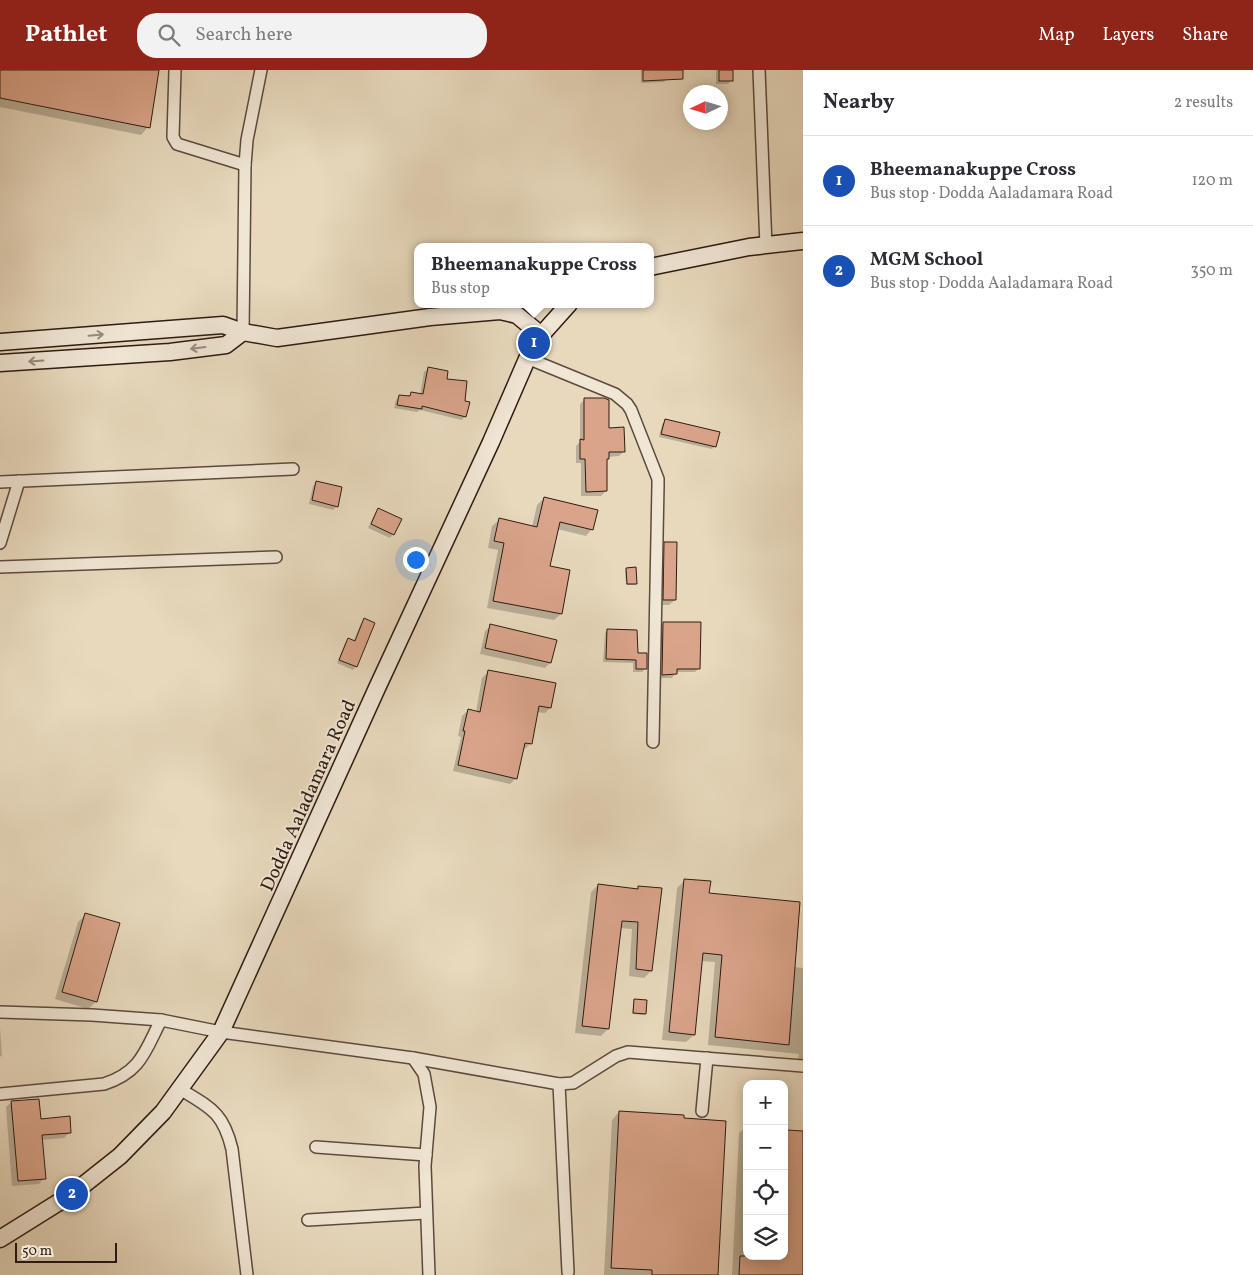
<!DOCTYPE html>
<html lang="en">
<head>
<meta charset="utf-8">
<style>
	:root { --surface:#fff; --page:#f2f2f3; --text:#2b2b33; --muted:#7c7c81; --line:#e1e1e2; --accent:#8f2418 }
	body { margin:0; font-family:Vollkorn,serif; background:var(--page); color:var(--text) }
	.controls { position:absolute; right:15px; bottom:15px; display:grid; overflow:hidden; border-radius:10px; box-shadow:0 2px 12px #0003 }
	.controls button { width:45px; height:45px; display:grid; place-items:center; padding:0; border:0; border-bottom:1px solid var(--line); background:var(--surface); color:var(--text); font:25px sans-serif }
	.compass { position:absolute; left:683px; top:15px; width:45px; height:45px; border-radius:50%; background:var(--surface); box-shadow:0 2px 12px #0003; rotate:266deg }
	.scale { position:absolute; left:15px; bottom:12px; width:102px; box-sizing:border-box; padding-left:5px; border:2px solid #2e1b13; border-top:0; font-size:14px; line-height:18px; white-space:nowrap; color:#2e1b13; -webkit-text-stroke:4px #f0e6d4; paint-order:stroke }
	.you { position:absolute; left:415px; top:489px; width:18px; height:18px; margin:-12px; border:4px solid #fff; border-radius:50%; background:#1a73e8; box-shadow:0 0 0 8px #1a73e833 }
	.badge { display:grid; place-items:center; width:32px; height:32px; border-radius:50%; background:var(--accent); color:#fff; font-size:16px; font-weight:700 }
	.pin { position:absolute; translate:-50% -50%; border:2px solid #fff; box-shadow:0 1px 5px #0006 }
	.popup { position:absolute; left:414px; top:173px; width:240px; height:65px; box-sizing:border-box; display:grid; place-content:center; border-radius:10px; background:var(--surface); filter:drop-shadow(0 1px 4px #0005); font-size:16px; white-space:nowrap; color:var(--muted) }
	.popup b { font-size:19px; color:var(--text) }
	.popup::after { content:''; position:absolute; left:50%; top:100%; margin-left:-10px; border:10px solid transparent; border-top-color:var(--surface) }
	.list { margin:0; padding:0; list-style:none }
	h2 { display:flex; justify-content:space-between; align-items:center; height:65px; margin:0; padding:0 20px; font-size:21px }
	h2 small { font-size:16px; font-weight:400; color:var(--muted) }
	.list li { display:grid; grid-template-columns:32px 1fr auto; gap:15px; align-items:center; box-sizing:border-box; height:90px; padding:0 20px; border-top:1px solid var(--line) }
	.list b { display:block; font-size:19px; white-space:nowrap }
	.list p { margin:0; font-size:16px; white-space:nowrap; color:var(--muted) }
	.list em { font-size:16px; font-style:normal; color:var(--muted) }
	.icon { flex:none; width:28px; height:28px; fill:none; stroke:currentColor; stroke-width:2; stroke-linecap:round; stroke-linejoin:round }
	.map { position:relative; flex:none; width:803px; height:1205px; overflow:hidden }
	header { display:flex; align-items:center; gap:30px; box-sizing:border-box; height:70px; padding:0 25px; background:var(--accent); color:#fff }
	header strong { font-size:24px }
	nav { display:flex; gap:28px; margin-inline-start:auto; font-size:18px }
	.search { width:350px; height:45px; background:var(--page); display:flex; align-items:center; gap:12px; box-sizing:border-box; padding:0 18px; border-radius:20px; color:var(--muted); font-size:19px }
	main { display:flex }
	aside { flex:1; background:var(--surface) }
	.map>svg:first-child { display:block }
	.shadow { fill:#0003 }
	.building { fill:#daa48a; stroke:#2e1b13 }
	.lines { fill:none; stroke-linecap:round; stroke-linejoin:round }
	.street-casing { stroke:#5c4a3e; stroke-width:14 }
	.secondary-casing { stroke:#2e1b13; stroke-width:19 }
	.street { stroke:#f0e6d4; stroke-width:11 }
	.secondary { stroke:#f0e6d4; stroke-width:16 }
	.oneway { stroke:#998b7d }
	.labels { text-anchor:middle; stroke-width:4; stroke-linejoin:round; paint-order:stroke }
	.street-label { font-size:19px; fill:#2e1b13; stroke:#f0e6d4 }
</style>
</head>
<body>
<header>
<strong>Pathlet</strong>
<div class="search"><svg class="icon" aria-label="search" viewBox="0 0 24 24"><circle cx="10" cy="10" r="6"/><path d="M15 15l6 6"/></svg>Search here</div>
<nav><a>Map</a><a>Layers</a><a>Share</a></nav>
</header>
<main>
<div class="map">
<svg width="803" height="1205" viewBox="0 0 803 1205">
	<rect width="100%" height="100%" fill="#e8d9bd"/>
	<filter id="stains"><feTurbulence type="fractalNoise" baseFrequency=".004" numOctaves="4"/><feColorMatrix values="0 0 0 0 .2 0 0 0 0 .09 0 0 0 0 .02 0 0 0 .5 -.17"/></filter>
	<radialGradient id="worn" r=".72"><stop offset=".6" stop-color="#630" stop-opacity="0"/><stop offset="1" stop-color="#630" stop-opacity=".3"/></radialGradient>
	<!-- shadow -->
	<g class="shadow">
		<path d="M 0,0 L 158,0 L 148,57 L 141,65 L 0,37 Z"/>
		<path d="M 641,0 L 666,0 L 666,9 L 664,12 L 641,13 Z"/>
		<path d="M 716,0 L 731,0 L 732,10 L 728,14 L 716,14 Z"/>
		<path d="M 428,299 L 445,310 L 463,332 L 465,346 L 462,350 L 420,340 L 417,342 L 394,338 L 396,330 L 399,326 L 407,327 L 411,324 L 420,325 L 424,302 Z"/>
		<path d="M 585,329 L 624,381 L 619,386 L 608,387 L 606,391 L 606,421 L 601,426 L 581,426 L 581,393 L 576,393 L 576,376 L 580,372 L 580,334 Z"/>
		<path d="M 665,351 L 715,376 L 712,379 L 659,367 L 662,354 Z"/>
		<path d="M 317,412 L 337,436 L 333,440 L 309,434 L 313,416 Z"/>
		<path d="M 544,428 L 592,459 L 586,466 L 557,459 L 548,497 L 561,544 L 554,550 L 487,538 L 498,480 L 488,478 L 492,456 L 499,450 L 532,457 L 537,435 Z"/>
		<path d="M 378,439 L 393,464 L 390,468 L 368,458 L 375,443 Z"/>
		<path d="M 665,473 L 675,530 L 669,535 L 658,535 L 659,479 Z"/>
		<path d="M 626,499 L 636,513 L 635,515 L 626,515 L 625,501 Z"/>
		<path d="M 364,550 L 356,596 L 353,600 L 337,593 L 345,573 L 348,570 L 353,572 L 361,553 Z"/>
		<path d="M 663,554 L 698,599 L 695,602 L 676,602 L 672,608 L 659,608 L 660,557 Z"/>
		<path d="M 491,556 L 550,593 L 545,598 L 480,584 L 485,561 Z"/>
		<path d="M 608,560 L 637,584 L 646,598 L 642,602 L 633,602 L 633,593 L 603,592 L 605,563 Z"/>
		<path d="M 488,602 L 550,638 L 545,643 L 536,642 L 530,674 L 525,679 L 523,679 L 516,708 L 510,714 L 453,701 L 461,667 L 458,666 L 462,646 L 468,640 L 476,642 L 482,608 Z"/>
		<path d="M 685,810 L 708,824 L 794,897 L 803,898 L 803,990 L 798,989 L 799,984 L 708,975 L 715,892 L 701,891 L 694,965 L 686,972 L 662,970 L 677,818 Z"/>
		<path d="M 598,815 L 636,820 L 638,817 L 651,901 L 644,908 L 629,906 L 632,859 L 620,858 L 608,959 L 601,966 L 575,963 L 591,822 Z"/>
		<path d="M 86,844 L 96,932 L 88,939 L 55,929 L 78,852 Z"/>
		<path d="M 634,930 L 645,943 L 644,945 L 632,944 Z"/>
		<path d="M 0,958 L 2,985 L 0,987 Z"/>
		<path d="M 12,1032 L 40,1050 L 70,1062 L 64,1068 L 41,1070 L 44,1108 L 39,1114 L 12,1116 L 6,1037 Z"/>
		<path d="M 619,1042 L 717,1205 L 604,1205 L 612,1050 Z"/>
		<path d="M 747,1056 L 747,1186 L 784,1186 L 784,1061 L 803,1062 L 803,1205 L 732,1205 L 739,1063 Z"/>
	</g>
	<!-- building -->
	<g class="building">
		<path d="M 0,0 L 159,0 L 150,58 L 0,28 Z"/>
		<path d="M 643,0 L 683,0 L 683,9 L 643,11 Z"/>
		<rect x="719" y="0" width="14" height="11"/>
		<path d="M 428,297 L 448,301 L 447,309 L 467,311 L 465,331 L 470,332 L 466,347 L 422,336 L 422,339 L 397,335 L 399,325 L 410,326 L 411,322 L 423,324 Z"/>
		<path d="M 584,328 L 604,328 L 609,330 L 609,358 L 624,357 L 625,382 L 609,382 L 609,389 L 607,389 L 607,421 L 586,422 L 585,389 L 580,389 L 580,369 L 584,370 Z"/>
		<path d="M 665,349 L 720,362 L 716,377 L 661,364 Z"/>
		<path d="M 316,411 L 342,417 L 338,437 L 312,430 Z"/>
		<path d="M 544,427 L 598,440 L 593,460 L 560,452 L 550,496 L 570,500 L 562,544 L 493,531 L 504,473 L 494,471 L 499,448 L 537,457 Z"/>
		<path d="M 378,438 L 402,449 L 394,465 L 371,454 Z"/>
		<path d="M 664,472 L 677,472 L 676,530 L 663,530 Z"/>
		<path d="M 636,497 L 637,514 L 627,514 L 626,498 Z"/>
		<path d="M 364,548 L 375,553 L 357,597 L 339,590 L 348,568 L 355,571 Z"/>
		<path d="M 663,552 L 701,552 L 700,599 L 677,599 L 677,604 L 662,605 Z"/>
		<path d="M 490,554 L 557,570 L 551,593 L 485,578 Z"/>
		<path d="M 607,559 L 637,560 L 638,583 L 647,583 L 647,599 L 636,599 L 636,590 L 606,589 Z"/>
		<path d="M 488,600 L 556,613 L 551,638 L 539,636 L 532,674 L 525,673 L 517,709 L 458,695 L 465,661 L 463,661 L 468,639 L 480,642 Z"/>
		<path d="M 684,809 L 711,811 L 709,823 L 800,832 L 789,975 L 715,967 L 722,885 L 703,883 L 695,965 L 669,962 Z"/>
		<path d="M 598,814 L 638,819 L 638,816 L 662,818 L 652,901 L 636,899 L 638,852 L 622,851 L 609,959 L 582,956 Z"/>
		<path d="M 85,843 L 120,853 L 97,932 L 62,922 Z"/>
		<path d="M 634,929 L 647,930 L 646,944 L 633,943 Z"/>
		<path d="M 39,1029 L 41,1049 L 70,1046 L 71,1063 L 42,1065 L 46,1109 L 18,1111 L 11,1031 Z"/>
		<path d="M 619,1041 L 684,1045 L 684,1048 L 726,1051 L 718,1205 L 652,1205 L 652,1200 L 611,1198 Z"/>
		<path d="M 787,1060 L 803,1061 L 803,1205 L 739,1205 L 740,1186 L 784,1186 Z"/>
	</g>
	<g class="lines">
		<defs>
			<g id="street">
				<path d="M 175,0 L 173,67 L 177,74 L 245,95"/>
				<path d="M 759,0 L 766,176"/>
				<path d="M 243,262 L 245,95 L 247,70 L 261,0"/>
				<path d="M 527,288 L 615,324 L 627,334 L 631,340 L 658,409 L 658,415 L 653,672"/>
				<path d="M 0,412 L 293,399"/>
				<path d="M 0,473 L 19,411"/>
				<path d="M 0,497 L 276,487"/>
				<path d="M 0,942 L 92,945 L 161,950 L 221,962 L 413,988 L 559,1014 L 573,1013 L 616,986 L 628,982 L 803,996"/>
				<path d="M 413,988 L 424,1004 L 430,1037 L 425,1096 L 429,1205"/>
				<path d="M 559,1014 L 568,1202"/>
				<path d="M 180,1019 C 211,1038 223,1042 232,1079 L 247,1205"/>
				<path d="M 0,1024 L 104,1014 C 141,1002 145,981 161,950"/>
				<path d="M 702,1041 L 707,988"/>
				<path d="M 316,1077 L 426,1085"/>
				<path d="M 308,1150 L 426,1143"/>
			</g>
			<g id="secondary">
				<path d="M 650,197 L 749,177 L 803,171"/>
				<path d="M 0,272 L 223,255 L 243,262 L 277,268 L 430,247 L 500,241 L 517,245 L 541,265"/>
				<path d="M 0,293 L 170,282 L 226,275 L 243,262"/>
				<path d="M 0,1169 L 72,1124 L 120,1086 L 163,1042 L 221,962 L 377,618 L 491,372 L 534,273 L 569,234"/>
			</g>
		</defs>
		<!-- street casing -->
		<use href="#street" class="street-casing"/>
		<!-- secondary casing -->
		<use href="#secondary" class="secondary-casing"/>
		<!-- street -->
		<use href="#street" class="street"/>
		<!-- secondary -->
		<use href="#secondary" class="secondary"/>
	</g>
	<!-- one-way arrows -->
	<defs><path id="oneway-shaft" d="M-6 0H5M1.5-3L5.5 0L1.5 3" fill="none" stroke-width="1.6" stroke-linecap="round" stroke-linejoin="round" transform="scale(1.25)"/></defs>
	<g class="oneway">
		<use href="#oneway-shaft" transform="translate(96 265) rotate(-5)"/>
		<use href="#oneway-shaft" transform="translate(198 278) rotate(173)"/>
		<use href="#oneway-shaft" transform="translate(36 291) rotate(176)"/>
	</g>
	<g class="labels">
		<!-- street labels -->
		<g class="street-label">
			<text transform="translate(307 725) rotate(-66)" y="7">Dodda Aaladamara Road</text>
		</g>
	</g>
	<rect width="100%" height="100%" filter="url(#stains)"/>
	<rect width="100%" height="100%" fill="url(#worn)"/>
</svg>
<div class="controls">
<button>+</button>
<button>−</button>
<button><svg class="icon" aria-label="locate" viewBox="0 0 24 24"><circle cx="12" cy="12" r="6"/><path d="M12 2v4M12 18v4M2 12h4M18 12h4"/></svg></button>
<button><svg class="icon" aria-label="layers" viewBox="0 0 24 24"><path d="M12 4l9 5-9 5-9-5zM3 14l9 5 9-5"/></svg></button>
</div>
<svg class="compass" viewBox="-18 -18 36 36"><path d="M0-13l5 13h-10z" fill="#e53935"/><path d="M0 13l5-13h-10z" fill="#7c7c81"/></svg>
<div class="scale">50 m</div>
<div class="you"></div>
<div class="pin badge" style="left:534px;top:273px;background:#1a4fb4">1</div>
<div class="popup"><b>Bheemanakuppe Cross</b>Bus stop</div>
<div class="pin badge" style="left:72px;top:1124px;background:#1a4fb4">2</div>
</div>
<aside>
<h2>Nearby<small>2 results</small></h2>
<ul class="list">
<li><span class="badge" style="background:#1a4fb4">1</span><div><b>Bheemanakuppe Cross</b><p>Bus stop · Dodda Aaladamara Road</p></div><em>120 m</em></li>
<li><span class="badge" style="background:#1a4fb4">2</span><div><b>MGM School</b><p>Bus stop · Dodda Aaladamara Road</p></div><em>350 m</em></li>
</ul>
</aside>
</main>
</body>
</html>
